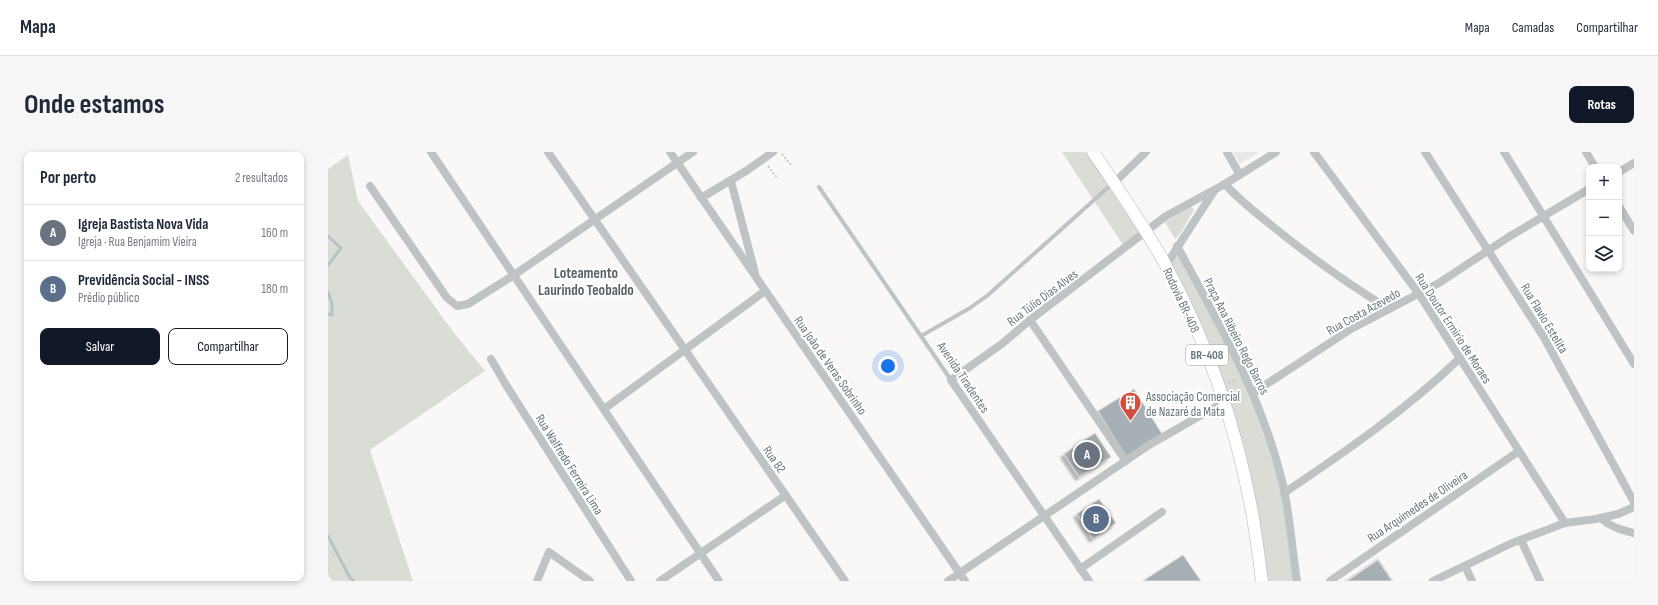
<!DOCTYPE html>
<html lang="pt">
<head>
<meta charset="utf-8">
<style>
	:root { --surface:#fff; --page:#f6f6f7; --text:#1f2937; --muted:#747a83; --line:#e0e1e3; --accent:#111827 }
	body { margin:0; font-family:"Sofia Sans Condensed",sans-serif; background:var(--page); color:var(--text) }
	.controls { position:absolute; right:12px; top:12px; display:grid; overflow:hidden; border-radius:8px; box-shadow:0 2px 6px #0003 }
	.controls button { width:36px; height:36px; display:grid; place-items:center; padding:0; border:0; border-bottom:1px solid var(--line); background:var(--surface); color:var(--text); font:20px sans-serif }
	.you { position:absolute; left:560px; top:214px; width:14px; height:14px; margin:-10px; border:3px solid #fff; border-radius:50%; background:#1a73e8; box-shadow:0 0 0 6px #1a73e833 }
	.badge { display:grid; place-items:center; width:26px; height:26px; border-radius:50%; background:var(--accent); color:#fff; font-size:13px; font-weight:700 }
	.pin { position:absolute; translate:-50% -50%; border:2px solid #fff; box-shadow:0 1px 4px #0006 }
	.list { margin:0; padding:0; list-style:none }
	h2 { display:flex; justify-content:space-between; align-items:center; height:52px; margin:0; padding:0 16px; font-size:17px }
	h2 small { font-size:13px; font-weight:400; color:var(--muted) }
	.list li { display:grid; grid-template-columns:26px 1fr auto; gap:12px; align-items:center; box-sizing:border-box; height:56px; padding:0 16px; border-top:1px solid var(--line) }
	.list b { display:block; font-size:15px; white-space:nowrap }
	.list p { margin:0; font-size:13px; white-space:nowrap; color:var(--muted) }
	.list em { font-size:13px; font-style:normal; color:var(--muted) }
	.actions { display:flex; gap:8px; padding:12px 16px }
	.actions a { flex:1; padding:9px 0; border:1px solid var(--accent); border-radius:8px; text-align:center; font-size:14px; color:var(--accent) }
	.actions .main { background:var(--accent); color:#fff }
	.icon { flex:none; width:22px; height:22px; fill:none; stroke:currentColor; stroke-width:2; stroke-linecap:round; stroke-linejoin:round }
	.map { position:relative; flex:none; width:1306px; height:429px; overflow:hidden; border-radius:8px }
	header { display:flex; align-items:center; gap:24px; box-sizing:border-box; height:56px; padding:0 20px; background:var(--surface); border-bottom:1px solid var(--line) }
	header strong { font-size:19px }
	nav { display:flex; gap:22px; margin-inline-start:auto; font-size:14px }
	.intro { display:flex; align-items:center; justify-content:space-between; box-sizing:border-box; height:96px; padding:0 24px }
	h1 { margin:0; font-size:28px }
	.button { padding:10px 18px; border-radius:8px; background:var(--accent); color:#fff; font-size:14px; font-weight:700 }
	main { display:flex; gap:24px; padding:0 24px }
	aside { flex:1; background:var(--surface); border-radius:8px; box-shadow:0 2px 6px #0003 }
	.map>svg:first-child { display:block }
	.built { fill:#e7e8e7 }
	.green { fill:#d9ddd6 }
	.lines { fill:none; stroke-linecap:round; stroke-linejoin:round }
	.stream { stroke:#b6c3c5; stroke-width:3 }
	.building { fill:#a6afb3; stroke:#dbdad9; filter:url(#shadow) }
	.primary-casing { stroke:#b2b8ba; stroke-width:13 }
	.path { stroke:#b9bdbe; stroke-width:1.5; stroke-dasharray:2 2; stroke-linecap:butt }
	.service { stroke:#bec3c6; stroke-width:4 }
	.minor { stroke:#bec3c6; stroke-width:8 }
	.primary { stroke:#fff; stroke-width:12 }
	.labels { text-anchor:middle; stroke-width:4; stroke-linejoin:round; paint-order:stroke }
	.shield { fill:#fff; stroke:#94a0a5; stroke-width:1 }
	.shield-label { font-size:12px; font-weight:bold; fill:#66777e }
	.street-label { font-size:13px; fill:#66777e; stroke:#fff }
	.poi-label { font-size:13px; fill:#66777e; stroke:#fff; text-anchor:start }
	.quarter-label { font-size:15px; font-weight:bold; fill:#58646a; stroke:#fff }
</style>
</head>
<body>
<header>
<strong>Mapa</strong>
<nav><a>Mapa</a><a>Camadas</a><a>Compartilhar</a></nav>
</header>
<div class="intro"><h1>Onde estamos</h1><a class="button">Rotas</a></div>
<main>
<aside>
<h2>Por perto<small>2 resultados</small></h2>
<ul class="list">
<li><span class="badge" style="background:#6b7280">A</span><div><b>Igreja Bastista Nova Vida</b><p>Igreja · Rua Benjamim Vieira</p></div><em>160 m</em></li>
<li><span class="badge" style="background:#5c6f8a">B</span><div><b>Previdência Social - INSS</b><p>Prédio público</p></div><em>180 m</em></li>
</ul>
<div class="actions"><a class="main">Salvar</a><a>Compartilhar</a></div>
</aside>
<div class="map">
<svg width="1306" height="429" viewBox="0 0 1306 429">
	<defs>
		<filter id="shadow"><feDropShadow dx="-3.5" dy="3.5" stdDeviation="1" flood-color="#0004"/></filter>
	</defs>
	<rect width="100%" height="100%" fill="#f9f8f7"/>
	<!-- built -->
	<g class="built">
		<path d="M 905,0 L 931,0 L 912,12 Z"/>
		<path d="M 1050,405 L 1066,429 L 1016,429 Z"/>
	</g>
	<!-- green -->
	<g class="green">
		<path d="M 734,0 L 765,0 L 816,76 L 795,93 Z"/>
		<path d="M 20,3 L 30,49 L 126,181 L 157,219 L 42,298 L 85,429 L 0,429 L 0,17 Z"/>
		<path d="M 863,54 L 866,58 L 852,82 L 847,87 L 837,70 Z"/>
		<path d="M 849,94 L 887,164 L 945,299 L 970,429 L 934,429 L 896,250 L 838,113 Z"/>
	</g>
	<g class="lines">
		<!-- stream -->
		<g class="stream">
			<path d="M 0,84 L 13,96 L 0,113"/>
			<path d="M 0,140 L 4,152 L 4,163 L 0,162"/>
			<path d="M 0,384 L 22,426 L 26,429"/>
		</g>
	</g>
	<!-- building -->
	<g class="building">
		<path d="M 806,237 L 834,282 L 798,304 L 770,259 Z"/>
		<path d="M 767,281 L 783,305 L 751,325 L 736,302 Z"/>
		<path d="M 771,347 L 788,371 L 765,387 L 749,362 Z"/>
		<path d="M 855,403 L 873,429 L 815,429 Z"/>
		<path d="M 1050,408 L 1064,429 L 1019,429 Z"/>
	</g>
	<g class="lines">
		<defs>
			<path id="primary" d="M 765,0 C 790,37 816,73 837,112 C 879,189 908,274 924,360 C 928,383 931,406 934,429"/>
		</defs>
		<!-- primary casing -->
		<use href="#primary" class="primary-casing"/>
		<!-- path -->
		<g class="path">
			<path d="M 454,2 L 463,13"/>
			<path d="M 440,14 L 450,27"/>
			<path d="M 901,231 L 908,227"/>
		</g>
		<!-- service -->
		<g class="service">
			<path d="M 491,35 L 623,228"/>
			<path d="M 593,184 L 642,156 L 660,143 L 785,31"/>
		</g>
		<!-- minor -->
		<g class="minor">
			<path d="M 103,0 L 391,429"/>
			<path d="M 220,0 L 517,429"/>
			<path d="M 342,0 L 637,429"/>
			<path d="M 899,0 L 912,23"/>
			<path d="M 986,0 L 1091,142 L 1237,371"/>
			<path d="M 1097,0 L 1215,184 L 1306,350"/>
			<path d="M 1176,0 L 1306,212"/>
			<path d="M 1258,0 L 1267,15"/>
			<path d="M 1291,20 L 1306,11"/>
			<path d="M 403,29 L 427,121"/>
			<path d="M 786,31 L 818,0"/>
			<path d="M 897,32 C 911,48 927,60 943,73 C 981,104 1020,132 1061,157"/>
			<path d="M 42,34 L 119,146 L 129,154 L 140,152 L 186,123 L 365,0"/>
			<path d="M 373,46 L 418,19 L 445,0"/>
			<path d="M 1291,54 L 1306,79"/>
			<path d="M 849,94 C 891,171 935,247 955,333 C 962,364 964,397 969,429"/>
			<path d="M 838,113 L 886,39"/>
			<path d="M 702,168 L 798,309"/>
			<path d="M 163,207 L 178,233 L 303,429"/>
			<path d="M 925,241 L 1023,177 L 1111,131 L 1179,86 L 1261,37"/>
			<path d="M 276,257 L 437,139"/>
			<path d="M 956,341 C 1017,300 1078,258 1132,206"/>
			<path d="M 1273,366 C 1282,375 1294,378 1306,381"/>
			<path d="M 1193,388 L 1212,429"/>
			<path d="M 1137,414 L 1144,429"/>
			<path d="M 752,417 L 834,360"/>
			<path d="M 209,429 L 221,400 L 262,429"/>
			<path d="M 332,429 L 458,343"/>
			<path d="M 620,429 L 821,293 L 896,250"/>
			<path d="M 761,429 L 623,228 L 675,191 L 702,168 L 838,64 L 897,32 L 948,0"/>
			<path d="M 1002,429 L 1191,299"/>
			<path d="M 1105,429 L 1184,391 L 1237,371 L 1268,367 L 1290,362 L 1306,355"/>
		</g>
		<!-- primary -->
		<use href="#primary" class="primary"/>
	</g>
	<!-- icons -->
	<defs>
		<symbol id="building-pin" viewBox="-11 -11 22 30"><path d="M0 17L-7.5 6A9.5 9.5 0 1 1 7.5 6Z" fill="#d24e3e" stroke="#fff"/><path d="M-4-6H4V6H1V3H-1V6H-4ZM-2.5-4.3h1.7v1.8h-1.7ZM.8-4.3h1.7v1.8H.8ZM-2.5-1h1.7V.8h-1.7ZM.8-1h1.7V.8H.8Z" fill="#fff"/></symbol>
	</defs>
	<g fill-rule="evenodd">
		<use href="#building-pin" x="790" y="238" width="25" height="34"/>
	</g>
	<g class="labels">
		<!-- shield labels -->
		<rect class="shield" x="858" y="193" width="42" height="20" rx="3"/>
		<g class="shield-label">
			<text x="879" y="207">BR-408</text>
		</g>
		<!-- street labels -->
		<g class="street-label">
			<text transform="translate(714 145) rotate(-37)" y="5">Rua Túlio Dias Alves</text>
			<text transform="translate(854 148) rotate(65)" y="5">Rodovia BR-408</text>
			<text transform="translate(1035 159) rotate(-29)" y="5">Rua Costa Azevedo</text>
			<text transform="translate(1217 166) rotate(59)" y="5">Rua Flavio Estelita</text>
			<text transform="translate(1126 176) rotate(57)" y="5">Rua Doutor Ermirio de Moraes</text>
			<text transform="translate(909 184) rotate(63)" y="5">Praça Ana Ribeiro Rego Barros</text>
			<text transform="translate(503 213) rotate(55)" y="5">Rua João de Veras Sobrinho</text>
			<text transform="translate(636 225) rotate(56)" y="5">Avenida Tiradentes</text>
			<text transform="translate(447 307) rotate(55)" y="5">Rua B2</text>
			<text transform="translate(242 312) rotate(58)" y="5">Rua Walfredo Ferreira Lima</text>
			<text transform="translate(1089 354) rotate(-34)" y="5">Rua Arquimedes de Oliveira</text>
		</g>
		<!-- poi labels -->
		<g class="poi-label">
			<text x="818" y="249">Associação Comercial<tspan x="818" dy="15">de Nazaré da Mata</tspan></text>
		</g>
		<!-- quarter labels -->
		<g class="quarter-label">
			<text x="258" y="126">Loteamento<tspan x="258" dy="17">Laurindo Teobaldo</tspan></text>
		</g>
	</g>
</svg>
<div class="controls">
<button>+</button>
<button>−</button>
<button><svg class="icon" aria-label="layers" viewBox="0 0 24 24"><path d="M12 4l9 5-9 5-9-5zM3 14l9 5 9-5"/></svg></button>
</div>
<div class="you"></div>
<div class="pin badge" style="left:759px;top:303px;background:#6b7280">A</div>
<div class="pin badge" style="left:768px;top:367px;background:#5c6f8a">B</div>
</div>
</main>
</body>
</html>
